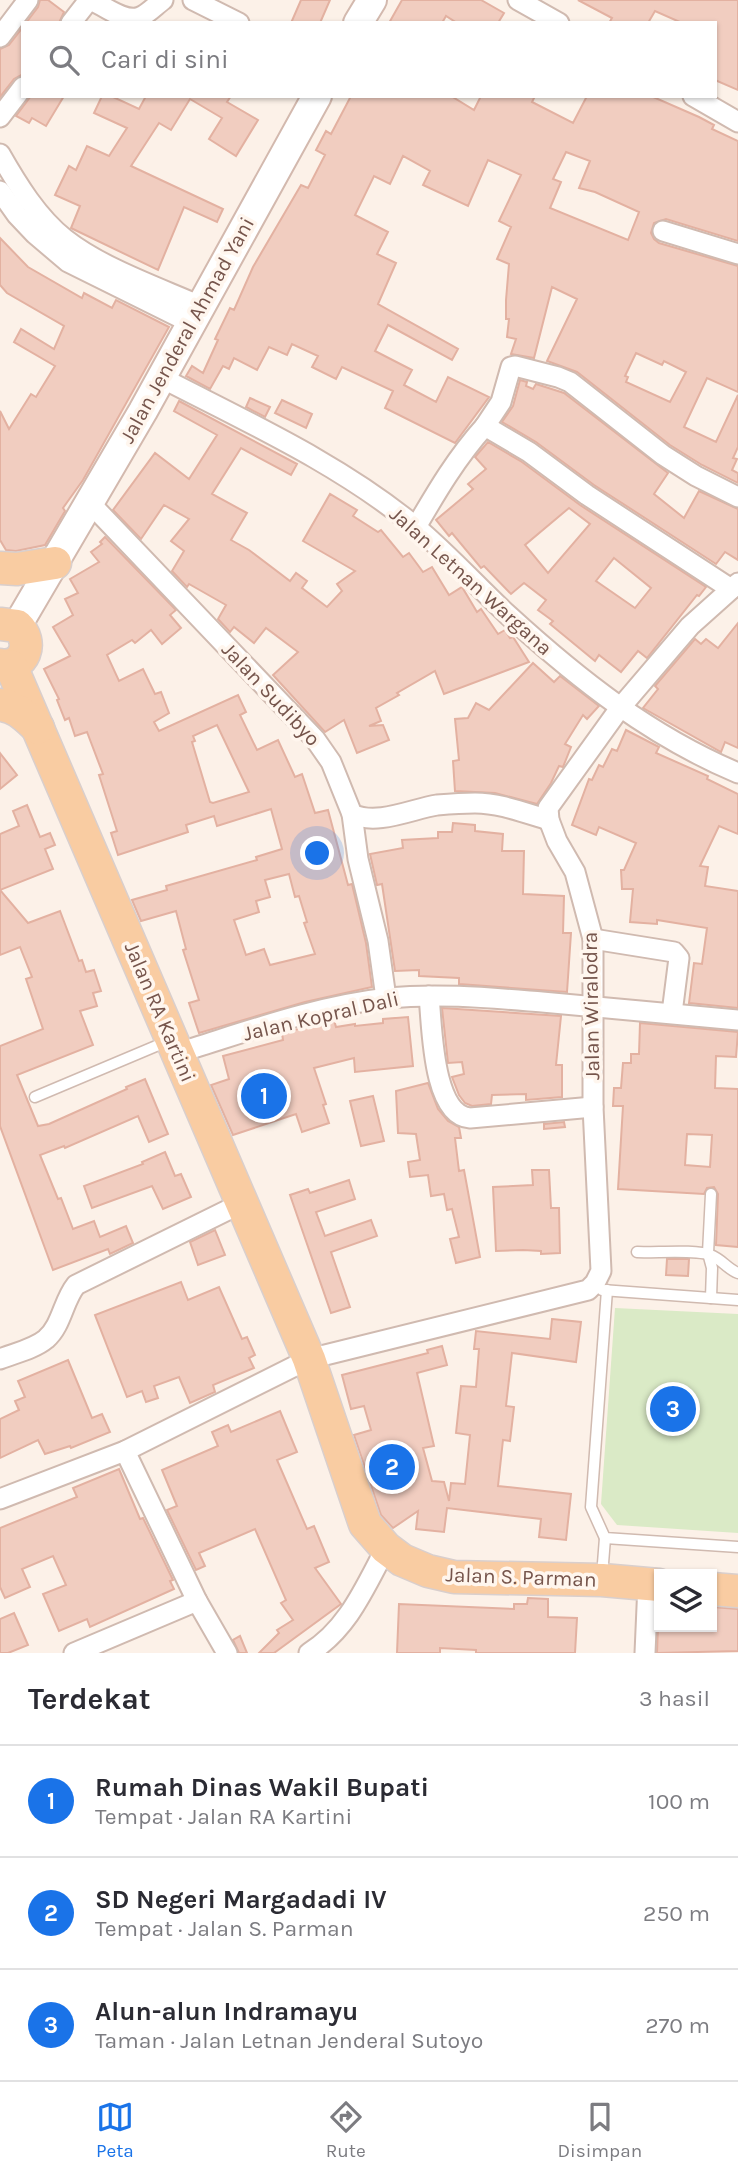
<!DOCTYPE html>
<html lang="id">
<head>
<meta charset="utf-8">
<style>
	:root { --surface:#fff; --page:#f7f7f7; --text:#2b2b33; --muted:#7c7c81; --line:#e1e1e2; --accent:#1a73e8 }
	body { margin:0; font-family:Karla,sans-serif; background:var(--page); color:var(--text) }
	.controls { position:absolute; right:21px; bottom:21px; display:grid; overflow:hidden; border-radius:0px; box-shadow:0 2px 5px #0004 }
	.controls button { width:63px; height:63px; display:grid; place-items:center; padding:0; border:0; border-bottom:2px solid var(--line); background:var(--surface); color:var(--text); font:35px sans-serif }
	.you { position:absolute; left:318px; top:854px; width:24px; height:24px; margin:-18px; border:5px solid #fff; border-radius:50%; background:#1a73e8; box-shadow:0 0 0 10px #1a73e833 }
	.badge { display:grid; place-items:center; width:46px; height:46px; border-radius:50%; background:var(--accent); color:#fff; font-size:23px; font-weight:700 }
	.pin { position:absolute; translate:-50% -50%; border:4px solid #fff; box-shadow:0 2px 7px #0006 }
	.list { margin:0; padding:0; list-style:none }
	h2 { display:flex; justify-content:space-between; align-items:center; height:91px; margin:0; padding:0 28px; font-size:30px }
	h2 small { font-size:23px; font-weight:400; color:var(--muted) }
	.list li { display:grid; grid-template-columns:46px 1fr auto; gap:21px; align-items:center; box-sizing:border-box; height:112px; padding:0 28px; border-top:2px solid var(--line) }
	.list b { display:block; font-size:26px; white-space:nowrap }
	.list p { margin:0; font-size:23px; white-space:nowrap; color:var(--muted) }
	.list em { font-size:23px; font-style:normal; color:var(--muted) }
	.icon { flex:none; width:38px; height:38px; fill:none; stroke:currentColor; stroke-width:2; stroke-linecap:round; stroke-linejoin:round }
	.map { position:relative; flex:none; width:738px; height:1653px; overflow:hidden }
	.search { position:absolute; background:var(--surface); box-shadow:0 2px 5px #0004; left:21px; right:21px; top:21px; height:77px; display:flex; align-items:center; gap:18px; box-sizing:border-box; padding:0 24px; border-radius:0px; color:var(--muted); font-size:26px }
	.sheet { height:427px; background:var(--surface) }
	nav { display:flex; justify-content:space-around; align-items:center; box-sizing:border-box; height:98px; border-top:2px solid var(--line); background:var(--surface); font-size:19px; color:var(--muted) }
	nav a { display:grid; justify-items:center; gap:4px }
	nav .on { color:var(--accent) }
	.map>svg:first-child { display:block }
	.green { fill:#daeac6 }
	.building { fill:#f1cdc0; stroke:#e3b1a1; stroke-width:2; fill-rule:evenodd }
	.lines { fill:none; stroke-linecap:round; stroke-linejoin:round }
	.service-casing { stroke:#d0bab0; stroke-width:13 }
	.minor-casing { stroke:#d0bab0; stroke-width:23 }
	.secondary-casing { stroke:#d3b9ae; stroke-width:32 }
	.primary-casing { stroke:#d9cfcd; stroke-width:35 }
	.service { stroke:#fff; stroke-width:10 }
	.minor { stroke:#fff; stroke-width:19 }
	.secondary { stroke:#fff; stroke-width:28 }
	.primary { stroke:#f9cca2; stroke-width:32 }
	.labels { text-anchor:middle; stroke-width:7; stroke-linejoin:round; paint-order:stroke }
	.street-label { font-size:21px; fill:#76554c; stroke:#fff6ee }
</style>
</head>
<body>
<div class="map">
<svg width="738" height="1653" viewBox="0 0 738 1653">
	<rect width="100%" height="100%" fill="#fcf1e8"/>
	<!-- green -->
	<path class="green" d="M 615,1308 L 738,1314 L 738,1533 L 617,1525 L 601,1504 Z"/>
	<!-- building -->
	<g class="building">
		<path d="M 40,0 L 48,0 L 64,12 L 59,23 L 26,23 L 38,7 Z"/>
		<path d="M 301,0 L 330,0 L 320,23 L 291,23 Z"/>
		<path d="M 402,0 L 481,0 L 504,13 L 498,23 L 457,23 L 446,16 L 442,23 L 389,23 Z"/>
		<path d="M 578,0 L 738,0 L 738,90 L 715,80 L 715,23 L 682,23 L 655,11 L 648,23 L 609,23 L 612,18 Z"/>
		<path d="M 23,27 L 23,74 L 14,79 L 0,97 L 0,49 L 9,45 Z"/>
		<path d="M 31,96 L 64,96 L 46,126 L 32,118 L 29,123 L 16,116 Z"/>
		<path d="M 102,96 L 111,96 L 139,109 L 146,96 L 231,96 L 227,102 L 258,120 L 236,156 L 209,139 L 222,118 L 190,99 L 171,130 L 159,123 L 131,166 L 223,209 L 217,222 L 184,207 L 158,270 L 73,229 L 71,228 L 80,206 L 55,195 L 69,166 L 76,170 L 87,146 L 109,156 L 127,128 L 94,113 Z"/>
		<path d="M 351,96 L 451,96 L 474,110 L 481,96 L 535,96 L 532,102 L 573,123 L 587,96 L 651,96 L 699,117 L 714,125 L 712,129 L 738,141 L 738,241 L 666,219 L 654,223 L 651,233 L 654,239 L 659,243 L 738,266 L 738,392 L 707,378 L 684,427 L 716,442 L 738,395 L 738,447 L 733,458 L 737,459 L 732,470 L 738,473 L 738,483 L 702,465 L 670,445 L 577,372 L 547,361 L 577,299 L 552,287 L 534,358 L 511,354 L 516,339 L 507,337 L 509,319 L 506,319 L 506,300 L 509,264 L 497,259 L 511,227 L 499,221 L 521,175 L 488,160 L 468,206 L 423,185 L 430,171 L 403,156 L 390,184 L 374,176 L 355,215 L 388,232 L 377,254 L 396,263 L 378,304 L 458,349 L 452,360 L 388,325 L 375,351 L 412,370 L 404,385 L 436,402 L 448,377 L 489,397 L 455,443 L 385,408 L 393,391 L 342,367 L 336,379 L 312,367 L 318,356 L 292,344 L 287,355 L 269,347 L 257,370 L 234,358 L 229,369 L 223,366 L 210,389 L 186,376 L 192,366 L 203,373 L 218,340 L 215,339 L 230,308 L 234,310 L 253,267 L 301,185 L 308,188 L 325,155 L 316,150 L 326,131 L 331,134 ZM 566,152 L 590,161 L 579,188 L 595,192 L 639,212 L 628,240 L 550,208 L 561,182 L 553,179 ZM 636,353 L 662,365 L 664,361 L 686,372 L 670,402 L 626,382 L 628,377 L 625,376 Z"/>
		<path d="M 0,238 L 28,267 L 82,298 L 84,293 L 112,308 L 116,300 L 169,327 L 83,480 L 63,508 L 65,511 L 45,545 L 16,551 L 6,550 L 0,540 L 0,411 L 9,429 L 31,394 L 36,397 L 55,366 L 14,342 L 21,329 L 54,349 L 64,326 L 7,293 L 0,285 Z"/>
		<path d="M 520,380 L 527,382 L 526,386 L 533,389 L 536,384 L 564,393 L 668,473 L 654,494 L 684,518 L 699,491 L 738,509 L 738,560 L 725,552 L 716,564 L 594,485 L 536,442 L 502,422 L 513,406 Z"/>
		<path d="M 250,398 L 270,407 L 265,417 L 246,407 Z"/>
		<path d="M 282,400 L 312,414 L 306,428 L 275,413 Z"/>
		<path d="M 179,401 L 297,464 L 291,475 L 241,448 L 212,494 L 247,513 L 231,540 L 249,550 L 290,581 L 296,573 L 307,581 L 302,588 L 327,607 L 342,591 L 337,584 L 355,571 L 303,541 L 330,494 L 357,510 L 353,516 L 378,532 L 381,530 L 403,557 L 409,553 L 423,572 L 432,567 L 449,595 L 462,587 L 477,612 L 481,609 L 498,634 L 505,630 L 510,638 L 513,637 L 529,662 L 444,694 L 435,671 L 397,693 L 399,695 L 376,708 L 381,721 L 369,726 L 383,725 L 389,740 L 357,753 L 344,720 L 325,732 L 273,675 L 298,652 L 266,628 L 254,643 L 234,627 L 230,632 L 218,619 L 226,605 L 189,584 L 187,587 L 172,571 L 184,551 L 171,541 L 189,519 L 164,505 L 141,539 L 113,510 L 155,453 L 189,479 L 217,435 L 174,411 Z"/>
		<path d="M 488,442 L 522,462 L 580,505 L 706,587 L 699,596 L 697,595 L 647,658 L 638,651 L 621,672 L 599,655 L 595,661 L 550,624 L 553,621 L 538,610 L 546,600 L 524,583 L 511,594 L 484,566 L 481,568 L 452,533 L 449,536 L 436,520 L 473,489 L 468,484 L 486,469 L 475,457 ZM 569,508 L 590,524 L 548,573 L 525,545 ZM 614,558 L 651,588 L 635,608 L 596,581 Z"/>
		<path d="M 105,537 L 176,610 L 170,615 L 181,628 L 162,644 L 151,630 L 135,643 L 132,640 L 107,655 L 119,681 L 143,669 L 155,694 L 161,692 L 169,713 L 154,722 L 159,731 L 238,695 L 246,712 L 240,715 L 257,750 L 278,740 L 295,777 L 302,774 L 315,813 L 328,810 L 348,885 L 352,884 L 366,943 L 372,987 L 305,1002 L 199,1033 L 189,1003 L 199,1000 L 183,950 L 186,949 L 176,911 L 141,921 L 132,900 L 167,890 L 166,886 L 257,860 L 256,857 L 282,849 L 271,809 L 217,826 L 214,816 L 186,825 L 188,832 L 118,855 L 111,833 L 117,831 L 99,775 L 103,774 L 87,732 L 75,736 L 69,718 L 65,720 L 57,700 L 59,699 L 44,669 L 70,656 L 53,627 L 73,615 L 65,599 L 78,593 L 70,579 L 99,562 L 91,552 L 102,544 L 100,542 ZM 217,725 L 249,792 L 213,803 L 210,802 L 192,742 L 195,741 L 193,736 ZM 289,874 L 295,897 L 299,896 L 307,922 L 304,923 L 315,954 L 270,965 L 264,949 L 246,955 L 234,920 L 259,912 L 256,901 L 270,897 L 265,880 Z"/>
		<path d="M 738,623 L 738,748 L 725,742 L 721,752 L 643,708 L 658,689 L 655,686 L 695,639 L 701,644 L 706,639 L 718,648 Z"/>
		<path d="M 533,663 L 554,682 L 560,676 L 599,706 L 587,719 L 583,715 L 565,744 L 571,747 L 563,767 L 559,766 L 551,783 L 537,804 L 495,793 L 455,791 L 453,761 L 459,760 L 455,719 L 468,718 L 476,703 L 489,710 Z"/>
		<path d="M 626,730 L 659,747 L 656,753 L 708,776 L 707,779 L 738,794 L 738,834 L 719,826 L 700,866 L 708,867 L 705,886 L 738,891 L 738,1008 L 689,1003 L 694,963 L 702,964 L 707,928 L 657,920 L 657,924 L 630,922 L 633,889 L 622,889 L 621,870 L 624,870 L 636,843 L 599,827 L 596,835 L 572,825 L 589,779 L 592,780 L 599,765 L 603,767 L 612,749 L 617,751 Z"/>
		<path d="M 0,753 L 17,775 L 0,789 Z"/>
		<path d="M 27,805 L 40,837 L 50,833 L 55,845 L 45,849 L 53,869 L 0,890 L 0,834 L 19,826 L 13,811 Z"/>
		<path d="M 453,823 L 475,825 L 475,831 L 503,834 L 502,851 L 524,851 L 523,894 L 564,896 L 563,933 L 571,933 L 567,992 L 459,984 L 459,978 L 419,976 L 419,970 L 395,971 L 382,884 L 377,885 L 370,854 L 403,848 L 402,840 L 438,838 L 438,832 L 452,832 Z"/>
		<path d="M 0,890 L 28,923 L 60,911 L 79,961 L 82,960 L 86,972 L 94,970 L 101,991 L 93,993 L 97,1006 L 80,1011 L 93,1045 L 17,1075 L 38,1126 L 49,1124 L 127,1089 L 126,1087 L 145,1079 L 168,1134 L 149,1142 L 138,1116 L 65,1148 L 64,1146 L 40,1155 L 58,1199 L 61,1198 L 73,1229 L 94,1221 L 100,1237 L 126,1226 L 133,1243 L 110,1254 L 108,1249 L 53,1270 L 0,1126 L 0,1046 L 43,1029 L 26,979 L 32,977 L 20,947 L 0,955 Z"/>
		<path d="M 442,1008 L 561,1016 L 556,1065 L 562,1065 L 562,1097 L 526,1100 L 526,1094 L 492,1095 L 491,1104 L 472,1106 L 465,1103 L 459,1095 L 452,1077 L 464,1074 L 462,1062 L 448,1063 Z"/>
		<path d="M 408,1017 L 413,1066 L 355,1072 L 354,1058 L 314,1068 L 326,1104 L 323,1105 L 329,1123 L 302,1132 L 296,1114 L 233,1135 L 211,1085 L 229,1079 L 223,1056 L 283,1040 L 282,1033 L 334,1020 L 336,1027 L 355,1024 L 355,1026 L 383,1023 L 383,1019 Z"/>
		<path d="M 640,1023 L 738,1032 L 736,1057 L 716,1056 L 715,1088 L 738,1089 L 738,1247 L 716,1245 L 718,1194 L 714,1187 L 707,1188 L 704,1194 L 618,1189 L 623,1106 L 613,1106 L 614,1088 L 621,1088 L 623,1063 L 631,1063 L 631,1054 L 639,1054 ZM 687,1134 L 712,1135 L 710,1167 L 685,1165 Z"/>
		<path d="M 428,1083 L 438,1109 L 448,1121 L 459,1127 L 461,1138 L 455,1138 L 459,1171 L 464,1170 L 480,1257 L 456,1263 L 450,1239 L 459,1237 L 452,1209 L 447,1210 L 444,1194 L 431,1196 L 428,1175 L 410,1177 L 408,1162 L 420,1160 L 416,1134 L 398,1133 L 396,1091 Z"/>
		<path d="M 373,1096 L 384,1141 L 361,1146 L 350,1101 Z"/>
		<path d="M 564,1122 L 565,1127 L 544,1129 L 544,1124 Z"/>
		<path d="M 165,1152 L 175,1176 L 181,1174 L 191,1197 L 163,1209 L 152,1186 L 92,1208 L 84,1186 L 143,1164 L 142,1162 Z"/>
		<path d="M 532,1170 L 549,1170 L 551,1208 L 559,1208 L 560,1253 L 541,1254 L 541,1251 L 523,1250 L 496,1251 L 493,1187 L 533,1185 Z"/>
		<path d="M 349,1180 L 355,1199 L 316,1212 L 325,1236 L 371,1220 L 377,1236 L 331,1252 L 350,1307 L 331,1313 L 290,1195 L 308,1189 L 310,1193 Z"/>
		<path d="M 215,1230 L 225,1255 L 198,1265 L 190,1242 Z"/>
		<path d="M 667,1259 L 689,1259 L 688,1276 L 666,1275 Z"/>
		<path d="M 181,1282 L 188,1300 L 219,1287 L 242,1339 L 247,1337 L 255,1355 L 249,1358 L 254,1368 L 213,1385 L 215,1392 L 190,1403 L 179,1377 L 154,1386 L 158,1398 L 146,1402 L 142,1391 L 127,1397 L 95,1315 Z"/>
		<path d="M 552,1319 L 581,1322 L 576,1362 L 512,1353 L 506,1406 L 514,1407 L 510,1441 L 503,1440 L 498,1486 L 571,1494 L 566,1540 L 539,1537 L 541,1519 L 447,1508 L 444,1532 L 416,1529 L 418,1511 L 393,1528 L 381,1515 L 354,1435 L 371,1430 L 364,1406 L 351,1409 L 342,1375 L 428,1353 L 427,1350 L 442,1346 L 447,1365 L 417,1373 L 434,1446 L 423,1448 L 432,1481 L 444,1482 L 449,1501 L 451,1483 L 465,1484 L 470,1435 L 456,1433 L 461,1386 L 476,1387 L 479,1349 L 474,1349 L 476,1331 L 550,1339 Z"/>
		<path d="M 68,1360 L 92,1418 L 102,1414 L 110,1432 L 71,1448 L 70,1446 L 45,1454 L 38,1440 L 0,1458 L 0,1419 L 19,1410 L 15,1401 L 25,1397 L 18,1381 Z"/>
		<path d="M 280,1411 L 297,1452 L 277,1460 L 307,1529 L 314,1526 L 329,1562 L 315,1568 L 341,1604 L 274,1653 L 259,1653 L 279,1633 L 277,1630 L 293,1620 L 281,1603 L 286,1600 L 255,1529 L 199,1553 L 205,1566 L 196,1570 L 167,1510 L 177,1506 L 162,1470 L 218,1446 L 212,1432 L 228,1425 L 231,1432 Z"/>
		<path d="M 119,1469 L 140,1519 L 143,1518 L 173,1580 L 170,1581 L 174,1589 L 90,1627 L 87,1619 L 59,1631 L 43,1594 L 66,1585 L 53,1556 L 22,1569 L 30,1587 L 5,1598 L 0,1587 L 0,1528 L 77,1497 L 73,1488 Z"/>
		<path d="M 528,1598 L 548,1599 L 548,1617 L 577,1618 L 575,1653 L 476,1653 L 476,1650 L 440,1648 L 440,1653 L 397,1653 L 399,1604 L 514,1609 L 514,1604 L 527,1604 Z"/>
		<path d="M 712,1607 L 738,1609 L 738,1651 L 657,1653 L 658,1627 L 712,1627 Z"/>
		<path d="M 14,1613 L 28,1645 L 8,1653 L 0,1653 L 0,1619 Z"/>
		<path d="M 240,1636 L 247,1653 L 239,1653 L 233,1640 Z"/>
	</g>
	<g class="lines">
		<defs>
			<g id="service">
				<path d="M 35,1097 L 168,1041"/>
				<path d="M 637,1252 C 654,1253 696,1249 710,1255 C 722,1259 727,1269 738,1273"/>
				<path d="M 602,1290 L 738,1300"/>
				<path d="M 607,1290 L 591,1507 L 605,1538 L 738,1547"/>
				<path d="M 711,1298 L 712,1268 L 708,1253 L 711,1194"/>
				<path d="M 602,1576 L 605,1538"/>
			</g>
			<g id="minor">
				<path d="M 91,0 C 104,6 125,23 140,17 C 148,14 156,5 163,0"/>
				<path d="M 193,0 L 239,23"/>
				<path d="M 518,0 L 559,23"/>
				<path d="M 71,23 L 89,0"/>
				<path d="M 0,37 L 28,0"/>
				<path d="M 693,96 L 738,122"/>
				<path d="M 0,117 L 23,87"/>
				<path d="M 0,154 C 17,184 38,218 65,239 C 102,268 157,287 200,306"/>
				<path d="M 0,191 L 17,215 L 35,234 L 68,262 L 191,323"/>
				<path d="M 663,231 L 738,254"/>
				<path d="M 160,377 C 247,422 340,464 416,527 C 448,554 477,586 508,615 C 578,679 650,736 738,773"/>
				<path d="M 90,503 L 315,739 L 331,762 L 352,814 C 377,826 412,809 437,805 C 449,804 463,803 475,803 C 500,803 525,813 549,820"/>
				<path d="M 416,527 C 437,491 457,457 485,426"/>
				<path d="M 731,589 L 587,495 L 529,452 L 485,426 L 501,402 L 511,367 L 515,366 L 558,377 L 570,382 L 663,455 L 696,476 L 738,497"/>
				<path d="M 352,814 L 358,859 L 378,941 L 386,998"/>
				<path d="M 593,939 L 674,952 L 679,958 L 672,1013"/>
				<path d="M 429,996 C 432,1024 432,1115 470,1118 L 593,1107"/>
				<path d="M 177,1053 C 246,1032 316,1006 388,998 C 439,993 491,998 542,1002 C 607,1008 673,1014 738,1020"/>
				<path d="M 0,1359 C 15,1353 34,1349 46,1339 C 62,1325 63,1301 76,1285 L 242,1203"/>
				<path d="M 125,1451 L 197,1601 L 227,1653"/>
				<path d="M 0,1499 L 125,1451 L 309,1359 L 588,1290 L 595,1283 L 601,1271 L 593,1107 L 593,939 L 575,872 L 557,841 L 549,820 L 548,808 L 620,708 L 690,626 L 738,583"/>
				<path d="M 74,1653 L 197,1601"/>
				<path d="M 309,1653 C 348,1629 365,1587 386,1548"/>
				<path d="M 645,1653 L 648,1584"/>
			</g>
			<g id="secondary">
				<path d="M 358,23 L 372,0"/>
				<path d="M 17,626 L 143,411 L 317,96"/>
			</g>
			<g id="primary">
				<path d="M 0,568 L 17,569 L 55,563"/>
				<path d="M 0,624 L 17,626 C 34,642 25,669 0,665"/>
				<path d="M 11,666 L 309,1359 L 365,1524 L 386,1548 L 402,1560 L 428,1571 L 454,1577 L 602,1580 L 659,1585"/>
				<path d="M 0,705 C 16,706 26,717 38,728"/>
				<path d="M 712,1589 L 738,1591"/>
			</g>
		</defs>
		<!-- service casing -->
		<use href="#service" class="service-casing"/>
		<!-- minor casing -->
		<use href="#minor" class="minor-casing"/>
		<!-- secondary casing -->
		<use href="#secondary" class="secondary-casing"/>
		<!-- primary casing -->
		<use href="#primary" class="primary-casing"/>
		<!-- service -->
		<use href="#service" class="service"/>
		<!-- minor -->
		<use href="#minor" class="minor"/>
		<!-- secondary -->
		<use href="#secondary" class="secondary"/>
		<!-- primary -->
		<use href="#primary" class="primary"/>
	</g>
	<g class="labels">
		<!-- street labels -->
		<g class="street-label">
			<text transform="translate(187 330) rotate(-61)" y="7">Jalan Jenderal Ahmad Yani</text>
			<text transform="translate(471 581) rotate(42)" y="7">Jalan Letnan Wargana</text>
			<text transform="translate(271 694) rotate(47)" y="7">Jalan Sudibyo</text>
			<text transform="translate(591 1006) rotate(-91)" y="7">Jalan Wiralodra</text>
			<text transform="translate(160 1012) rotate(67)" y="7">Jalan RA Kartini</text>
			<text transform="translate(321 1016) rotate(-13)" y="7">Jalan Kopral Dali</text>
			<text transform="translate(521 1577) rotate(2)" y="7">Jalan S. Parman</text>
		</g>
	</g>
</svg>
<div class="controls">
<button><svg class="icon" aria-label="layers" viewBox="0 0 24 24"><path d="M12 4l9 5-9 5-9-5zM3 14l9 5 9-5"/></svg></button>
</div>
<div class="you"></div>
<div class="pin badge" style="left:264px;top:1096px">1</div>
<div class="pin badge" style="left:392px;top:1467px">2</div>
<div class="pin badge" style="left:673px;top:1409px">3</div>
<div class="search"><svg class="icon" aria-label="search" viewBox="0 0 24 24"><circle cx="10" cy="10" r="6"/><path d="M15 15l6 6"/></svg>Cari di sini</div>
</div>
<section class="sheet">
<h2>Terdekat<small>3 hasil</small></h2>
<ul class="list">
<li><span class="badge">1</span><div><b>Rumah Dinas Wakil Bupati</b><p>Tempat · Jalan RA Kartini</p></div><em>100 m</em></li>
<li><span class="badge">2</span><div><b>SD Negeri Margadadi IV</b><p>Tempat · Jalan S. Parman</p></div><em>250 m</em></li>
<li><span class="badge">3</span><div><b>Alun-alun Indramayu</b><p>Taman · Jalan Letnan Jenderal Sutoyo</p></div><em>270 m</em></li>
</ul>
</section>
<nav>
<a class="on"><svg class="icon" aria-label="map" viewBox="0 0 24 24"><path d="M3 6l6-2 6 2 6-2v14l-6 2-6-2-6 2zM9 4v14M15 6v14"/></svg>Peta</a>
<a><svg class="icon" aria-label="directions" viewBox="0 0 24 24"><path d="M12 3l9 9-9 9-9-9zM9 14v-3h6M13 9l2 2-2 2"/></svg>Rute</a>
<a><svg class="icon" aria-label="saved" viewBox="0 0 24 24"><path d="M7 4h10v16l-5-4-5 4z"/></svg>Disimpan</a>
</nav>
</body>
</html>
